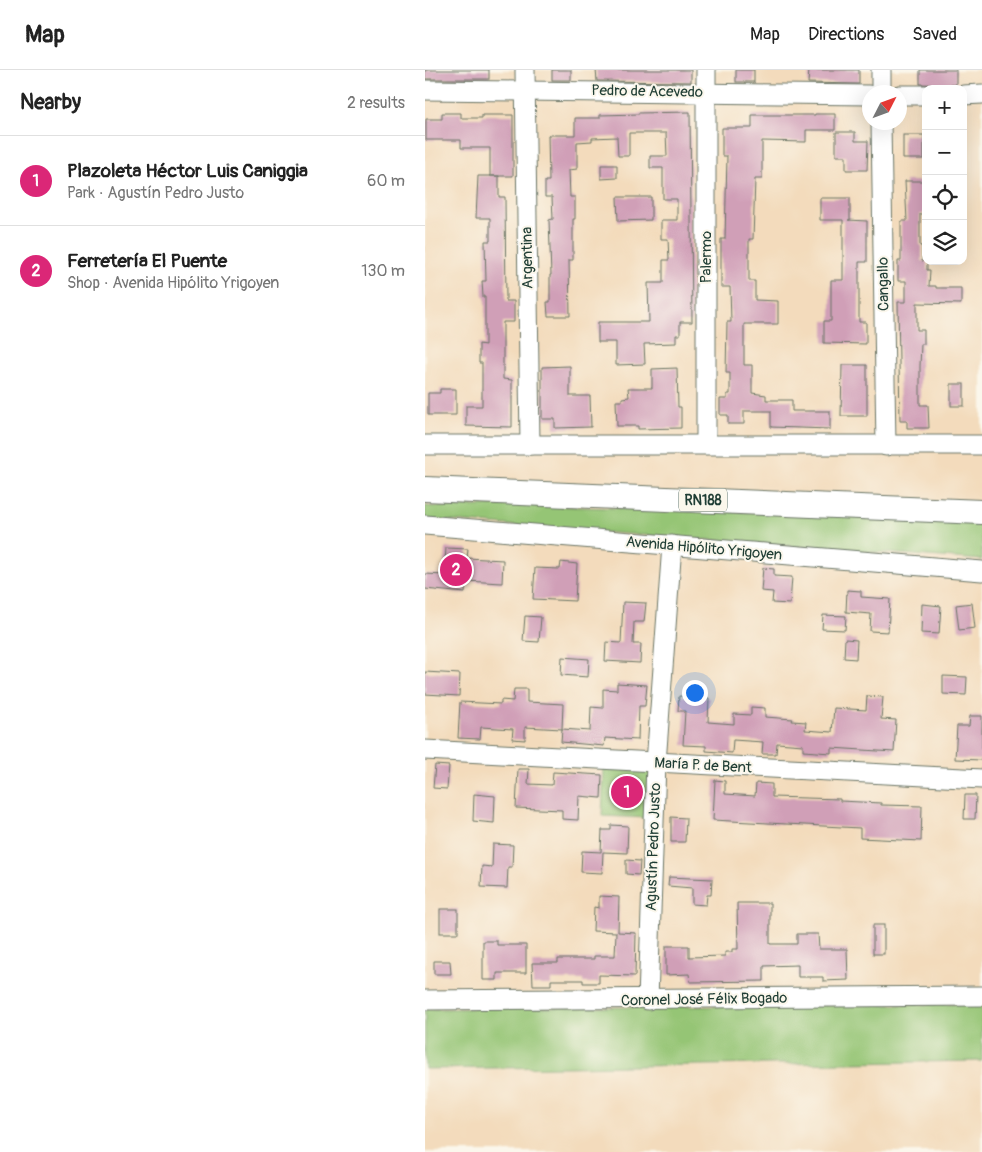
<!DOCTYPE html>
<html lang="en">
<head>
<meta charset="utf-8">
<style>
	:root { --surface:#fff; --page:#f6f6f6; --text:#222; --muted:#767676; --line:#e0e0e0; --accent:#db2777 }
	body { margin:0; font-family:Pangolin,sans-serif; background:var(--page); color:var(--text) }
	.controls { position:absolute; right:15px; top:15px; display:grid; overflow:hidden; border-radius:10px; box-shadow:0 5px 20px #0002 }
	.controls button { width:45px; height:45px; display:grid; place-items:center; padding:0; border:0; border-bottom:1px solid var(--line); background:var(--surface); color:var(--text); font:25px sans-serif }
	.compass { position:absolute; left:437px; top:15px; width:45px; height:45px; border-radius:50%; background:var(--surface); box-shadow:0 5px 20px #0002; rotate:48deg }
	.you { position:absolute; left:269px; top:622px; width:18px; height:18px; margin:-12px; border:4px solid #fff; border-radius:50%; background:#1a73e8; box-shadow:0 0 0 8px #1a73e833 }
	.badge { display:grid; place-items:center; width:32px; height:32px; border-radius:50%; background:var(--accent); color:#fff; font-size:16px; font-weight:700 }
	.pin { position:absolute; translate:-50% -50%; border:2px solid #fff; box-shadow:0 1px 5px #0006 }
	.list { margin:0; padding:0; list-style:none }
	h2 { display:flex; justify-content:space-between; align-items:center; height:65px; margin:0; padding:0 20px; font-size:21px }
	h2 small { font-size:16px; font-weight:400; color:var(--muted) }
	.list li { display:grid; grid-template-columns:32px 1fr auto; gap:15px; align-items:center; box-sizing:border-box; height:90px; padding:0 20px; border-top:1px solid var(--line) }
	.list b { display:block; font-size:19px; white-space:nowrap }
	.list p { margin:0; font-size:16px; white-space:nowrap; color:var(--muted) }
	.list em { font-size:16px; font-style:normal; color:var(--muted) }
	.icon { flex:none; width:28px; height:28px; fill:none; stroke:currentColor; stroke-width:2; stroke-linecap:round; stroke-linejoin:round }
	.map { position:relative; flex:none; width:557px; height:1082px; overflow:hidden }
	header { display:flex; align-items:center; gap:30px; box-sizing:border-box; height:70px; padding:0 25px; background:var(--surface); border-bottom:1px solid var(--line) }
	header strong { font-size:24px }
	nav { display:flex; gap:28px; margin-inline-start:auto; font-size:18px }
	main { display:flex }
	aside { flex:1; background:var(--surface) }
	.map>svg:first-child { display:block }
	.green { fill:#95c575; stroke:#5a8154 }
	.building { fill:#d09fb7 }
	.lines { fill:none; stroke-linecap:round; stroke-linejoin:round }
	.minor-casing { stroke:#697464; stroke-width:21 }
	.major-casing { stroke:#697464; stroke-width:26 }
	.minor { stroke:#fff; stroke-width:19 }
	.major { stroke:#fff; stroke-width:24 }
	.labels { text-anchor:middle; stroke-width:4; stroke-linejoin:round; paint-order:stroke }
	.shield { fill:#fbf7ec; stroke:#61756b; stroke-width:1 }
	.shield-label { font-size:14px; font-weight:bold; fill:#1f3d34 }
	.street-label { font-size:15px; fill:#1f3d34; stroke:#fbf7ec }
</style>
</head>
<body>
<header>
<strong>Map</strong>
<nav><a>Map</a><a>Directions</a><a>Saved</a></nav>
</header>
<main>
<aside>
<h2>Nearby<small>2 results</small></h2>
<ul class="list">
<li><span class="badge">1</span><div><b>Plazoleta Héctor Luis Caniggia</b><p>Park · Agustín Pedro Justo</p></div><em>60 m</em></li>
<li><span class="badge">2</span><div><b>Ferretería El Puente</b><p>Shop · Avenida Hipólito Yrigoyen</p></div><em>130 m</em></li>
</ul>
</aside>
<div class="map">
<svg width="557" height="1082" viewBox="0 0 557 1082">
	<rect width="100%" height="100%" fill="#fbf7ec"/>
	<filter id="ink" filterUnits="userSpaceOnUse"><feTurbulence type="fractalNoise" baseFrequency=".02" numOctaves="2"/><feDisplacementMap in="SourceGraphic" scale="10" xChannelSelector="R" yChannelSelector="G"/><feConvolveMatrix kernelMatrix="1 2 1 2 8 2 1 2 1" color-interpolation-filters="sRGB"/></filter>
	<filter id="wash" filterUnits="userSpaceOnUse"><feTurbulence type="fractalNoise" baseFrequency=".0096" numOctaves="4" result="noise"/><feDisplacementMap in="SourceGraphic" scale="20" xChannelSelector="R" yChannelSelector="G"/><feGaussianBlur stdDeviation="1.12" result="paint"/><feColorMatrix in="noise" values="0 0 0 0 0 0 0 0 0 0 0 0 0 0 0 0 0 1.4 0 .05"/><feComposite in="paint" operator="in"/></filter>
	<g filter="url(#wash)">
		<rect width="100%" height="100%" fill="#f3dbbc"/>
		<!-- green -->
		<g class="green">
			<path d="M 88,435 L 557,449 L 557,490 L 0,449 L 0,436 L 18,437 Z"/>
			<path d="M 179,697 L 226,698 L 224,748 L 177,746 Z"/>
			<path d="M 557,934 L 557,991 L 0,999 L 0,939 Z"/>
		</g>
		<g id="blocks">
			<!-- building -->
			<g class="building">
				<rect x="0" y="0" width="64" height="9"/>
				<rect x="127" y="0" width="19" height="10"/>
				<path d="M 171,0 L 266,0 L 266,12 L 172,11 Z"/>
				<rect x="311" y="0" width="18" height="12"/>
				<path d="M 384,0 L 434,0 L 434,14 L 383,13 Z"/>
				<path d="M 495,0 L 531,0 L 531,15 L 495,14 Z"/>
				<path d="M 265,42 L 267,252 L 255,252 L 255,265 L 251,265 L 251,273 L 219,274 L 220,294 L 191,295 L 191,272 L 173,272 L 173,252 L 224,252 L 223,213 L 238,213 L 238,190 L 244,190 L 243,169 L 236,169 L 236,150 L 252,150 L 252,129 L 238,129 L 238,98 L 225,98 L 225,86 L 242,86 L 241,63 L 204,63 L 204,86 L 193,86 L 192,67 L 167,68 L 167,71 L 152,72 L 152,99 L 144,100 L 145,127 L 150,127 L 150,149 L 148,149 L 148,190 L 144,190 L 145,246 L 123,246 L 122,232 L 125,232 L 125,205 L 126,205 L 124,150 L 128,149 L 127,127 L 120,127 L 120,111 L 124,111 L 123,65 L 150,65 L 150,48 L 175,48 L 175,45 L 214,44 L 213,43 Z"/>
				<path d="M 17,43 L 36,43 L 36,48 L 57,48 L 57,45 L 88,45 L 88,106 L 65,106 L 65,78 L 36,78 L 36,70 L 1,70 L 1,49 L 17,49 Z"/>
				<path d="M 390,44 L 410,44 L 410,60 L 381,60 L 381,72 L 337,71 L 337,109 L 330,109 L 328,169 L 324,169 L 324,211 L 330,211 L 330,230 L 353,231 L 353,254 L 319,254 L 319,295 L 327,295 L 327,323 L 341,325 L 341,330 L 367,330 L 367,341 L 405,341 L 405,359 L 346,357 L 346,341 L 319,341 L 319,354 L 303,354 L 303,345 L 295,345 L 295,329 L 302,329 L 302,324 L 305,324 L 305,303 L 301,303 L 302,252 L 306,252 L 305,217 L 296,217 L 296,169 L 300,169 L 302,86 L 297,86 L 297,58 L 327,58 L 327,45 L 390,45 Z"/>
				<path d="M 411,62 L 430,62 L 430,71 L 443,71 L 442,100 L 421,100 L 421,86 L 411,86 Z"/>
				<rect x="478" y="65" width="21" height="24"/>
				<path d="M 176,95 L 192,95 L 192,108 L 176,109 Z"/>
				<path d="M 53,106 L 74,106 L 74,127 L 80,127 L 81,231 L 89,231 L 89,252 L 78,252 L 78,309 L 87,310 L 87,357 L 41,356 L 41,336 L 57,336 L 57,293 L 54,293 L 54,274 L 60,275 L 60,227 L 58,227 L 57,211 L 61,211 L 60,171 L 65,171 L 65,148 L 51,148 Z"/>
				<path d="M 480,111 L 501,111 L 499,144 L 495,144 L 495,176 L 497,176 L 497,191 L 502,191 L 502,200 L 505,200 L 504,216 L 511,216 L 511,218 L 536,218 L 536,234 L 492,233 L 492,260 L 499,260 L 499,274 L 496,274 L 495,296 L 495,335 L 503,335 L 504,358 L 482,358 L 482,351 L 475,351 L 473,232 L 481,232 L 481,211 L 473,211 L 473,191 L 476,191 L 476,151 L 482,151 Z"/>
				<path d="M 192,127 L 226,127 L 226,150 L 193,151 Z"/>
				<path d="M 395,128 L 425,128 L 425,150 L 423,150 L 442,151 L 442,192 L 434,192 L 434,252 L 441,252 L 441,274 L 399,273 L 399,251 L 406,251 L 406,210 L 418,210 L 418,150 L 395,150 Z"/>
				<path d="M 417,295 L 442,295 L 442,346 L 416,346 Z"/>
				<path d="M 145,296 L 145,326 L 165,326 L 166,357 L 130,358 L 130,349 L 117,349 L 117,297 Z"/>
				<path d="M 252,298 L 253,337 L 256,337 L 256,358 L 213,359 L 213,356 L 192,356 L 191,331 L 197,331 L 197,328 L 204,327 L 203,318 L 227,318 L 227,299 Z"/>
				<rect x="526" y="314" width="13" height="22"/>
				<path d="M 15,319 L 31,319 L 31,345 L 3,345 L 3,323 L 15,323 Z"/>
				<path d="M 21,478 L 43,479 L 42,488 L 78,490 L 77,513 L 41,511 L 40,523 L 0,519 L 0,504 L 19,505 Z"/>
				<path d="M 136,492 L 152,494 L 150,531 L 108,529 L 110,498 L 135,499 Z"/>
				<path d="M 338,498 L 349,499 L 349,506 L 367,507 L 365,534 L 347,533 L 348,522 L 336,521 Z"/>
				<path d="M 422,520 L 436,521 L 436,527 L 465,529 L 463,562 L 445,561 L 446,544 L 421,542 Z"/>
				<path d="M 198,532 L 221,533 L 219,552 L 209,552 L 208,574 L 216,574 L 215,593 L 180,591 L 181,572 L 196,573 Z"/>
				<path d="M 547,533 L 550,558 L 534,560 L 531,535 Z"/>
				<path d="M 497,534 L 516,536 L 514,564 L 496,563 Z"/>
				<path d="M 398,545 L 421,546 L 420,560 L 397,559 Z"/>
				<path d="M 100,546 L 116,547 L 114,572 L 98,571 Z"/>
				<path d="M 420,569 L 432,570 L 431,589 L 419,588 Z"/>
				<path d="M 137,587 L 164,589 L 163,607 L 136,605 Z"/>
				<path d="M 0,602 L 35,604 L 34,626 L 0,624 Z"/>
				<path d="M 518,606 L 542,607 L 541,625 L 518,624 Z"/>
				<path d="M 192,613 L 222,615 L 220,636 L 214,636 L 213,670 L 180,668 L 179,676 L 136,672 L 137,659 L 165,661 L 166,637 L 178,638 L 178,619 L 192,620 Z"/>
				<path d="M 89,619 L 102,619 L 102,632 L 138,634 L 137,659 L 100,657 L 100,670 L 87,669 L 88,659 L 56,657 L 55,669 L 33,668 L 35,632 L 76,634 L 76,630 L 88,631 Z"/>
				<path d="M 254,626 L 284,628 L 283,652 L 309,654 L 309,644 L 326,645 L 326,637 L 340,638 L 340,647 L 368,649 L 367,651 L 381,652 L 380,660 L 407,662 L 409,638 L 441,640 L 442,626 L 458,627 L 456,649 L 471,650 L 469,682 L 406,678 L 406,683 L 378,681 L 378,675 L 352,673 L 351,684 L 337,684 L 338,672 L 308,670 L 307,683 L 281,681 L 281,676 L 258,675 L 260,641 L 253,641 Z"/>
				<path d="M 545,646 L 557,646 L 557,690 L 530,689 L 532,656 L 544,656 Z"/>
				<path d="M 10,695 L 24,696 L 22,719 L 8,718 Z"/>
				<path d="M 93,699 L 104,699 L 103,714 L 127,715 L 128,702 L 177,705 L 176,728 L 154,726 L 153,750 L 137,749 L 137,740 L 91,738 Z"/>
				<path d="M 290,710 L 300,711 L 300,724 L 330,726 L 331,713 L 347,714 L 347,727 L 415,729 L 415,731 L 456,733 L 456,735 L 497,736 L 496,771 L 435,768 L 435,758 L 288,750 Z"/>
				<path d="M 49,724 L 70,726 L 69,753 L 48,751 Z"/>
				<path d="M 540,725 L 551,725 L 550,749 L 539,749 Z"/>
				<path d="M 246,747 L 261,748 L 260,772 L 246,772 Z"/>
				<path d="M 186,755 L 203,756 L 202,783 L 178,782 L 177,803 L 156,802 L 157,781 L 176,782 L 177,760 L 186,760 Z"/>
				<path d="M 68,774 L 88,775 L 87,797 L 83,797 L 82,818 L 56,817 L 57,796 L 67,797 Z"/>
				<path d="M 201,790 L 215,791 L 214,805 L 201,804 Z"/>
				<path d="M 244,807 L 287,809 L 286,825 L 282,825 L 281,835 L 267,834 L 267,818 L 243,816 Z"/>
				<path d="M 174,826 L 194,827 L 193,862 L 211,863 L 210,906 L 174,905 L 174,913 L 158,913 L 158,910 L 126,910 L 126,915 L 108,915 L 107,893 L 133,893 L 133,889 L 169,889 L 169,886 L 190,886 L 191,862 L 168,861 L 169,837 L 174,838 Z"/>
				<path d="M 312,833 L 345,833 L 345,874 L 372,874 L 372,864 L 393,864 L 394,879 L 422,879 L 423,910 L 398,911 L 398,907 L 373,907 L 373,895 L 339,896 L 339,911 L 265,912 L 264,904 L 241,905 L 241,876 L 264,876 L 264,887 L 300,886 L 300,882 L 307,882 L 307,879 L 313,879 Z"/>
				<rect x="15" y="839" width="18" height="24"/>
				<rect x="448" y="855" width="11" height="29"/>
				<path d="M 58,871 L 72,871 L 72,875 L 101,875 L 101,903 L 72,903 L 72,910 L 58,910 Z"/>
				<path d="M 9,891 L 25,891 L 26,904 L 9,904 Z"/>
			</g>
		</g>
	</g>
	<g filter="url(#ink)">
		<use href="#blocks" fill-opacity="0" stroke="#697464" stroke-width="1"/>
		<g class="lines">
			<defs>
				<g id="minor">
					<path d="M 100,0 L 105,375"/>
					<path d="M 281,0 L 281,374"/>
					<path d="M 0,20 L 444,25"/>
					<path d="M 456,22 L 456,0"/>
					<path d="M 474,25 L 501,25"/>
					<path d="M 538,25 L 557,24"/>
					<path d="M 456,52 L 461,376"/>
					<path d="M 0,375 L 557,375"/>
					<path d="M 0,455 L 557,501"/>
					<path d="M 0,680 L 557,709"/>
					<path d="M 0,930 L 557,926"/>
					<path d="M 223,930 L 231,693 L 247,475"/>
				</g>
				<path id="major" d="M 0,419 L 557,442"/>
			</defs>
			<!-- minor casing -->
			<use href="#minor" class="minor-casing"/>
			<!-- major casing -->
			<use href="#major" class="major-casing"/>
			<!-- minor -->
			<use href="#minor" class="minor"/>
			<!-- major -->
			<use href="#major" class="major"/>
		</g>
	</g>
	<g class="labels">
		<!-- shield labels -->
		<rect class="shield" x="254" y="418.5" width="48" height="23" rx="4"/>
		<g class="shield-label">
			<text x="278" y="435">RN188</text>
		</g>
		<!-- street labels -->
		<g class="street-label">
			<text transform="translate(222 21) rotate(1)" y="5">Pedro de Acevedo</text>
			<text transform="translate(281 187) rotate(-90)" y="5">Palermo</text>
			<text transform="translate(102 188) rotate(-91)" y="5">Argentina</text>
			<text transform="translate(458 214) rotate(-91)" y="5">Cangallo</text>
			<text transform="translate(279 478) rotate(5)" y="5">Avenida Hipólito Yrigoyen</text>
			<text transform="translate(278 695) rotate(3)" y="5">María P. de Bent</text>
			<text transform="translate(228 777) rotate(-88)" y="5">Agustín Pedro Justo</text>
			<text transform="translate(279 929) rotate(-1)" y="5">Coronel José Félix Bogado</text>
		</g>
	</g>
</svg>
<div class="controls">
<button>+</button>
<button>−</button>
<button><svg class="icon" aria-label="locate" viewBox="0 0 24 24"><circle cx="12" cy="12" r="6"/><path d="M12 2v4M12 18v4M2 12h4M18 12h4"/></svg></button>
<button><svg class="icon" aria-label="layers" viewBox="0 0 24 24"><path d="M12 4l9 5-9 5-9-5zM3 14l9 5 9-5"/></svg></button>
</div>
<svg class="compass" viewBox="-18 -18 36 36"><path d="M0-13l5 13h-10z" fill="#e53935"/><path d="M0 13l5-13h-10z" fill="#767676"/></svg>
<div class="you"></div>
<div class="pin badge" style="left:202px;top:722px">1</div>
<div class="pin badge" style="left:31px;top:500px">2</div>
</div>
</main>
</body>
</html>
